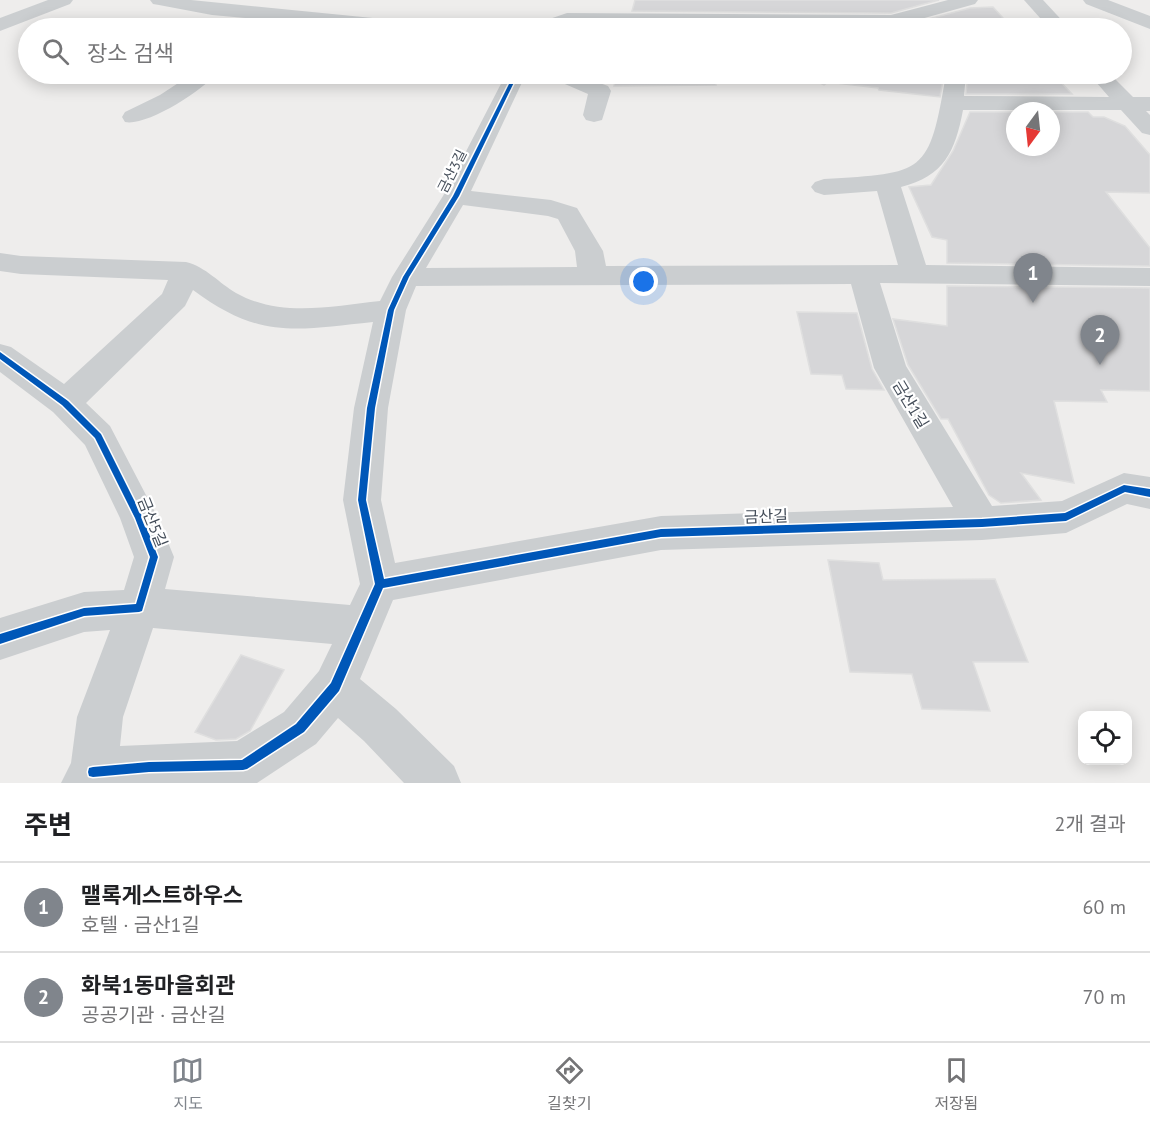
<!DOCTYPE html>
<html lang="ko">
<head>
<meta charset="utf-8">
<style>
	:root { --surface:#fff; --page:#f2f2f2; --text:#202124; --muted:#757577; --line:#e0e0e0; --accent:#80858c }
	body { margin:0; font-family:"PT Sans","Noto Sans KR",sans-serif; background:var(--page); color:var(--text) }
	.controls { position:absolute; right:18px; bottom:18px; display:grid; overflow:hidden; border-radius:12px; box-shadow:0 3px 15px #0003 }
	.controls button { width:54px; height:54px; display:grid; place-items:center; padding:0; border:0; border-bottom:2px solid var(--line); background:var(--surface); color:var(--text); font:30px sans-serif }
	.compass { position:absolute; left:1006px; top:102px; width:54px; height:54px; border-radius:50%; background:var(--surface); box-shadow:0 3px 15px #0003; rotate:195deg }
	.you { position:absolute; left:644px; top:282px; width:21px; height:21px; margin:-15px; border:4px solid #fff; border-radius:50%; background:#1a73e8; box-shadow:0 0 0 9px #1a73e833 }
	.badge { display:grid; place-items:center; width:39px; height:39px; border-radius:50%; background:var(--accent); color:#fff; font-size:20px; font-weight:700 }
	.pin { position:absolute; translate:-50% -50px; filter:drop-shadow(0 2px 3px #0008) }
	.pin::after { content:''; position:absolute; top:32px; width:21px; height:18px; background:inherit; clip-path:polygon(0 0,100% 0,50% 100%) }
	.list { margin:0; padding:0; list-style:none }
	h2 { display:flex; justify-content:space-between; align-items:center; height:78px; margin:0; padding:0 24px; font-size:26px }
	h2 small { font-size:20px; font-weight:400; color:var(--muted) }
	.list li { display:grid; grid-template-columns:39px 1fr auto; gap:18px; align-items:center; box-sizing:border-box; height:90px; padding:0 24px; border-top:2px solid var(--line) }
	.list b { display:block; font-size:22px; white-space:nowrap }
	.list p { margin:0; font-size:20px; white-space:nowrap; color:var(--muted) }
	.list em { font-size:20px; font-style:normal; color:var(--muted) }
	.icon { flex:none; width:33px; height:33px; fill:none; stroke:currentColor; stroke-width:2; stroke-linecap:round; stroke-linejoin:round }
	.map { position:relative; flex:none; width:1150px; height:783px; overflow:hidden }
	.search { position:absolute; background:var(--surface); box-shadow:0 3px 15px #0003; left:18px; right:18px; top:18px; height:66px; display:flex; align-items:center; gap:15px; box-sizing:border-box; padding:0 21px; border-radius:33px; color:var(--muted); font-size:22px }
	.sheet { height:258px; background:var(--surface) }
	nav { display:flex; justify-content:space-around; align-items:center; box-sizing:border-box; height:84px; border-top:2px solid var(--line); background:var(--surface); font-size:16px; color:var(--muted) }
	nav a { display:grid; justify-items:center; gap:3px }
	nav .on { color:var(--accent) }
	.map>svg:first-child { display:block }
	.building { fill:#d6d6d8; stroke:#dfdfdf; stroke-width:1.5 }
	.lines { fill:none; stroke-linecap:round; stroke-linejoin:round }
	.minor { fill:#cbced0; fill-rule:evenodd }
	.cycleway-casing { stroke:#fff; stroke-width:3 }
	.cycleway { fill:#0057b8; fill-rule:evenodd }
	.labels { text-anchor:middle; stroke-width:4.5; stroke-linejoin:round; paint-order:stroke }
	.far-street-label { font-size:14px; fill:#444d59; stroke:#fff }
	.street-label { font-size:16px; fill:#444d59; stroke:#fff }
</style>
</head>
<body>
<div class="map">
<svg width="1150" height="783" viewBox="0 0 1150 783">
	<rect width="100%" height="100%" fill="#eeedec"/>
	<!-- building -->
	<g class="building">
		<path d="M 635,0 L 939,0 L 891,13 L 632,11 Z"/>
		<path d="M 993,7 L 1012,28 L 895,28 L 970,8 Z"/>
		<path d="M 617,74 L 712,74 L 716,85 L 614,86 Z"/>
		<path d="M 774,74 L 944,74 L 940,97 L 879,90 L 878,88 L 828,82 L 824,85 L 805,76 Z"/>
		<path d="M 968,74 L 1053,74 L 1072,94 L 966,94 Z"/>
		<path d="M 970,112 L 1015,112 L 1015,147 L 1051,147 L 1051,112 L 1088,112 L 1093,117 L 1104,117 L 1125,126 L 1150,155 L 1150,193 L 1106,192 L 1150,248 L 1150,266 L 947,263 L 947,240 L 932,237 L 909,187 L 931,185 L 953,151 Z"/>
		<path d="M 947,286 L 1150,288 L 1150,391 L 1101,390 L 1107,402 L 1054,401 L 1074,483 L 1021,473 L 1041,500 L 1001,503 L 989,495 L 948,419 L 941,419 L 908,365 L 893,319 L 947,326 Z"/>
		<path d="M 797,312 L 857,313 L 872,369 L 884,390 L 846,389 L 842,375 L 811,374 Z"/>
		<path d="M 828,560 L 879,563 L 883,580 L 995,579 L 1028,662 L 973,662 L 990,711 L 922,709 L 912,674 L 850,672 Z"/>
		<path d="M 241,655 L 284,670 L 250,731 L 236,739 L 216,740 L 195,732 Z"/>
	</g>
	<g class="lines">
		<!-- minor -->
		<g class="minor">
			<path d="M 48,0 L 73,0 L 70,4 L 0,31 L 0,18 Z"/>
			<path d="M 150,0 L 191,0 L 413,22 L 420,24 L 423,28 L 358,28 L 212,15 L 159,5 L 153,4 Z"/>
			<path d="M 948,0 L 978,0 L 975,4 L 892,27 L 569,25 L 558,28 L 532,28 L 535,24 L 567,13 L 891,15 Z"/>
			<path d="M 1024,0 L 1043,0 L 1069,28 L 1049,28 Z"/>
			<path d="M 1083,0 L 1108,0 L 1150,16 L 1150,29 L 1086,4 Z"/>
			<path d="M 192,74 L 215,74 C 203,91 145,127 125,122 L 122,117 L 125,112 L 160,95 Z"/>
			<path d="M 506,74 L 526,74 L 471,191 L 551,200 L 577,208 L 603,251 L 606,266 L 898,265 L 877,191 L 824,195 L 815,192 L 811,187 L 815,182 L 824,179 C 925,173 929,175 946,74 L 966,74 L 964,96 L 1109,97 L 1089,74 L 1110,74 L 1133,97 L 1150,97 L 1150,111 L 1146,111 L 1150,115 L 1150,135 L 1142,133 L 1121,110 L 963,110 C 955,152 944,176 901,187 L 926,265 L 1150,268 L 1150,286 L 880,283 L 906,366 L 992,506 L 1062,501 L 1124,473 L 1150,477 L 1150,509 L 1127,504 L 1066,533 L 982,540 L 661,550 L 393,600 L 360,679 L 396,709 L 454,766 L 461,783 L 404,783 L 364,741 L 338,718 L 316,744 L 257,783 L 61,783 L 71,763 L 77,717 L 110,630 L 84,632 L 0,660 L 0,618 L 84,592 L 124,590 L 134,557 L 120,518 L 85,445 L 53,412 L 0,372 L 0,344 L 11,347 L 64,384 L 162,294 L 168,280 L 21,274 L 0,271 L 0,253 L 21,256 L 186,262 C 206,267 219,283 236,293 C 281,318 332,306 380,301 L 392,277 L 443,196 ZM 463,205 L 548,216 L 558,219 L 575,251 L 577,267 L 426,268 ZM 851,284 L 874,368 L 953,507 L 661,516 L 395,563 L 381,500 L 388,408 L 406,310 L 416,286 ZM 193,290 C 260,340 296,330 373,322 L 354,408 L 343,500 L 360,584 L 350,605 L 165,589 L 174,557 L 158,518 L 110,426 L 86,403 L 185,306 ZM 153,628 L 332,644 L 319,671 L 284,712 L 237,741 L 120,746 L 123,717 Z"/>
			<path d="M 548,74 L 575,74 L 608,86 L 611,91 L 602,120 L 594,122 L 586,120 L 583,115 L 588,94 L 551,78 Z"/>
		</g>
		<defs>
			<g id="cycleway">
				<path d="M 514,74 L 518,74 L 459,196 L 409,277 L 394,310 L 375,408 L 366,500 L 384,579 L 661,529 L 982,519 L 1065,513 L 1124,485 L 1150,489 L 1150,497 L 1125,492 L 1066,521 L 982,527 L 661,537 L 383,588 L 339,691 L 304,732 L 247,769 L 243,770 L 149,772 L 93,777 L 89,776 L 88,772 L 89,768 L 93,767 L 149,762 L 242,760 L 296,724 L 331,683 L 375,584 L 358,500 L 367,408 L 388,310 L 403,277 L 453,196 Z"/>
				<path d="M 0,352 L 68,401 L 101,434 L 143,518 L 158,557 L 142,611 L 139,612 L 84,616 L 0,644 L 0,634 L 84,608 L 136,604 L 150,557 L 135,518 L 95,438 L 62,405 L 0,359 Z"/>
			</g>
		</defs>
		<!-- cycleway casing -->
		<use href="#cycleway" class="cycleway-casing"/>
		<!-- cycleway -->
		<use href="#cycleway" class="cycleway"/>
	</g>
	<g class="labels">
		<!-- far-street labels -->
		<g class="far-street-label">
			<text transform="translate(452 171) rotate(-63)" y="5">금산3길</text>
		</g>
		<!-- street labels -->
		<g class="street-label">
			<text transform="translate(911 404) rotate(59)" y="6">금산1길</text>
			<text transform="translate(766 516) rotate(-2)" y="6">금산길</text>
			<text transform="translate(153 522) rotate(68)" y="6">금산5길</text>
		</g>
	</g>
</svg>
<div class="controls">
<button><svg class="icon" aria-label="locate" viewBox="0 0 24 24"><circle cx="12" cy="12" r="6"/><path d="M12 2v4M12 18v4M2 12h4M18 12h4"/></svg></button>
</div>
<svg class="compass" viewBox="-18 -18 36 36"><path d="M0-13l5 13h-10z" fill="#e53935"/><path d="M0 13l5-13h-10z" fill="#757577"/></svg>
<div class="you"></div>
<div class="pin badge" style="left:1033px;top:303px">1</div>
<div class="pin badge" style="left:1100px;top:365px">2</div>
<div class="search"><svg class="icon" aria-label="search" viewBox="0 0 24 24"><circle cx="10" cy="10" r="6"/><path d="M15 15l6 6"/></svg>장소 검색</div>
</div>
<section class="sheet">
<h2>주변<small>2개 결과</small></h2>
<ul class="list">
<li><span class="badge">1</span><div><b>맬록게스트하우스</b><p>호텔 · 금산1길</p></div><em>60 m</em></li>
<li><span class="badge">2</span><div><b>화북1동마을회관</b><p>공공기관 · 금산길</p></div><em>70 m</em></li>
</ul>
</section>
<nav>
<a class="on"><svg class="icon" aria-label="map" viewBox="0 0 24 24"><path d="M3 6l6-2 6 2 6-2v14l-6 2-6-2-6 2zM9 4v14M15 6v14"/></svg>지도</a>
<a><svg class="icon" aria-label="directions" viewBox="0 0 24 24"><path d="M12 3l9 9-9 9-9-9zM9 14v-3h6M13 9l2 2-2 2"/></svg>길찾기</a>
<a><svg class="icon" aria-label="saved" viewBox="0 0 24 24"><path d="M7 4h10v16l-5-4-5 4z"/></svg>저장됨</a>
</nav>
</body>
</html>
